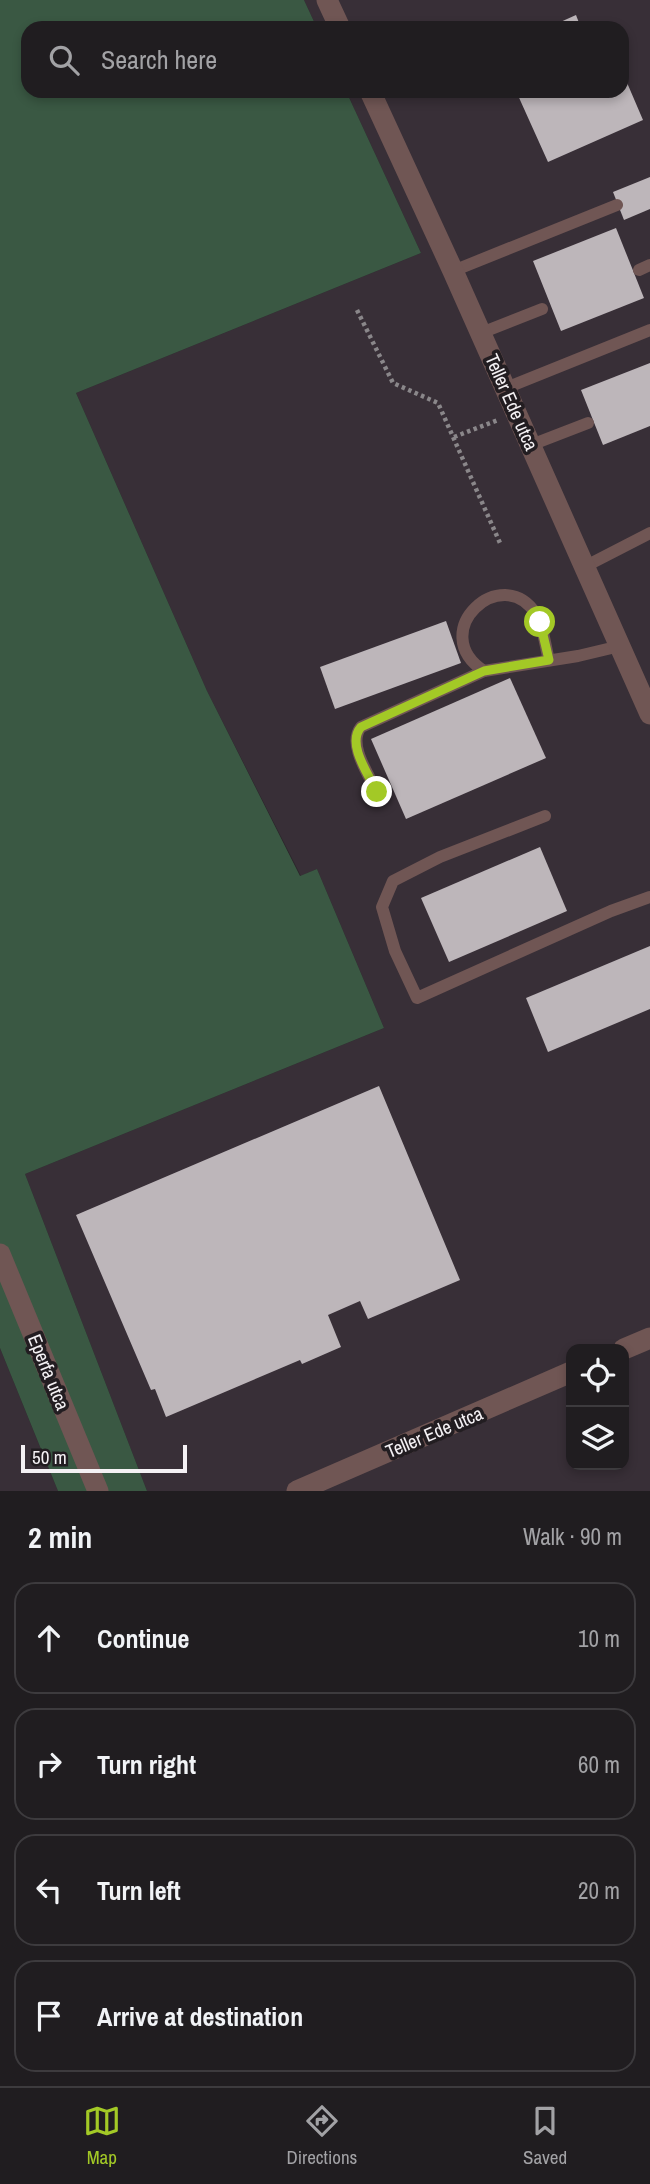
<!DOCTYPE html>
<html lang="en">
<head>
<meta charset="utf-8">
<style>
	:root { --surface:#201d20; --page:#282629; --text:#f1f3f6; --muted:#a2a2a5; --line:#3d3b3e; --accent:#a3c926 }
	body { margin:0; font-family:"Archivo Narrow",sans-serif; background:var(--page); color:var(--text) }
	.controls { position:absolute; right:21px; bottom:21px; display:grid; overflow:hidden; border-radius:14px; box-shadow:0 4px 10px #0003 }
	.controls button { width:63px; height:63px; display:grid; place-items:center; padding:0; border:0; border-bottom:2px solid var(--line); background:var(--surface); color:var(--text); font:35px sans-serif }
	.scale { position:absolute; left:21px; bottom:18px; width:166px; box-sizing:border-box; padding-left:7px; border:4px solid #f4f1f4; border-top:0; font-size:19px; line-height:24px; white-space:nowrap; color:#f4f1f4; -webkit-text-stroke:5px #221d21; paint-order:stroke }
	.stop { position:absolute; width:21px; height:21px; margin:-16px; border:5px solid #a3c926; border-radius:50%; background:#fff }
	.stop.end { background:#a3c926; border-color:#fff; box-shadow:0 2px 7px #0008 }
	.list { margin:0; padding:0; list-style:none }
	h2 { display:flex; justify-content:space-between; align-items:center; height:91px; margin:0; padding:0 28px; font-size:30px }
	h2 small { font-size:23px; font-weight:400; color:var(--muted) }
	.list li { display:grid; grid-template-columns:46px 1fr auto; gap:21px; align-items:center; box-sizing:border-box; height:112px; margin:0 14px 14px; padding:0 14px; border:2px solid var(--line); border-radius:21px }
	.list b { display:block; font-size:26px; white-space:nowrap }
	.list em { font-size:23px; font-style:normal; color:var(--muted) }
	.icon { flex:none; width:38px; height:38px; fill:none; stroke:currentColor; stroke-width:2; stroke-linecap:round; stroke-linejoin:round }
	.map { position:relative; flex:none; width:650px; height:1491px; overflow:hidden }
	.search { position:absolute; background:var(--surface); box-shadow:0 4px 10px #0003; left:21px; right:21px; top:21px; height:77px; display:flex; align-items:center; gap:18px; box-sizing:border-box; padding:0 24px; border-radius:21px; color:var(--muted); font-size:26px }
	.sheet { height:595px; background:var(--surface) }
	nav { display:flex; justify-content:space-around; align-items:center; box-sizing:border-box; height:98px; border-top:2px solid var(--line); background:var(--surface); font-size:19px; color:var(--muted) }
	nav a { display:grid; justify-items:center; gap:4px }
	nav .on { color:var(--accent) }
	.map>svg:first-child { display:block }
	.built { fill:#382f37; fill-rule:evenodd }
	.green { fill:#3a5843 }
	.building { fill:#bdb6ba }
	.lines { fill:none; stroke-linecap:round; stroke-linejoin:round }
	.path { stroke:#8a878a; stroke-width:4.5; stroke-dasharray:3.5 3.5; stroke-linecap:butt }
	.lane { stroke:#705654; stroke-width:12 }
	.street { stroke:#705654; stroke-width:21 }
	.route { stroke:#a3c926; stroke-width:9 }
	.labels { text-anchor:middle; stroke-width:7; stroke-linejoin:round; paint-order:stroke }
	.street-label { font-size:19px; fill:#f4f1f4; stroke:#221d21 }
</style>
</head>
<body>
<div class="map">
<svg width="650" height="1491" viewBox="0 0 650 1491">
	<rect width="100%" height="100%" fill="#2b272b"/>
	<!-- built -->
	<g class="built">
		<path d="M 304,0 L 650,0 L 650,1491 L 147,1491 L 25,1174 L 384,1028 L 317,869 L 301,876 L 207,691 L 76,393 L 421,253 L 346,91 L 622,91 L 622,28 L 317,28 ZM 571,1349 L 624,1349 L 624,1465 L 571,1465 Z"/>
		<path d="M 0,1348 L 58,1491 L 0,1491 Z"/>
	</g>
	<!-- green -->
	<path class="green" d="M 0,0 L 304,0 L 317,28 L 28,28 L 28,91 L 346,91 L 421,253 L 76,393 L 207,691 L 300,876 L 317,869 L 384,1028 L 25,1174 L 147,1491 L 58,1491 L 0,1348 Z"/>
	<!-- building -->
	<g class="building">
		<path d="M 576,15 L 581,28 L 547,28 Z"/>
		<path d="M 622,71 L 643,120 L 548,162 L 516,91 L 622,91 Z"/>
		<path d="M 650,177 L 650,209 L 624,220 L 613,192 Z"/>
		<path d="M 616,228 L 644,298 L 561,331 L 533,261 Z"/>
		<path d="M 650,363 L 650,426 L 603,445 L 581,390 Z"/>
		<path d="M 446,621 L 461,663 L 335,709 L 320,667 Z"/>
		<path d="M 510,678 L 546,758 L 406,819 L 371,739 Z"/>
		<path d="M 540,847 L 567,911 L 449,962 L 421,898 Z"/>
		<path d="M 650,946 L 650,1009 L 548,1052 L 526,998 Z"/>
		<path d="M 379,1086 L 460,1280 L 368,1319 L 360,1301 L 328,1315 L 341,1347 L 302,1364 L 300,1360 L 166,1417 L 155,1389 L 151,1390 L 76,1215 Z"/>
	</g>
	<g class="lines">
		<!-- path -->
		<g class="path">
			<path d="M 357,310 L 393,383 L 438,403 L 500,543"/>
			<path d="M 454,437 L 498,420"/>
		</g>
		<!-- lane -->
		<g class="lane">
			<path d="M 639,270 L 650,265"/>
			<path d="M 453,271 L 617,205"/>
			<path d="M 481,333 L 542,309"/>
			<path d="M 506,388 L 650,330"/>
			<path d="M 531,445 L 588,423"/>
			<path d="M 584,567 L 650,533"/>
			<path d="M 484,671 C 425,632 502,561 536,614 C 544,627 545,646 549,660"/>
			<path d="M 377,792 C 369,775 347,744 361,727 L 484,671 L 578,656 L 620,646"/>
			<path d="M 545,816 L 440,857 L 393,881 L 382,907 L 395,951 L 417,998 L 611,911 L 650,897"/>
		</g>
		<!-- street -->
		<g class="street">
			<path d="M 327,0 L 340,28"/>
			<path d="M 370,91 L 453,271 L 650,714"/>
			<path d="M 0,1254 L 98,1491"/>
			<path d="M 624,1349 L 650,1338"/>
			<path d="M 297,1491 L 571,1372"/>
		</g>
	</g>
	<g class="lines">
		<!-- route -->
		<path class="route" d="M 377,792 C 369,775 346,744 361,727 L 484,671 L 549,660 L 540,622"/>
	</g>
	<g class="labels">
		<!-- street labels -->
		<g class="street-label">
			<text transform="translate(512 402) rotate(66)" y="7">Teller Ede utca</text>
			<text transform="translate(49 1372) rotate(68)" y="7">Eperfa utca</text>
			<text transform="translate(434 1432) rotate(-23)" y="7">Teller Ede utca</text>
		</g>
	</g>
</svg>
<div class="controls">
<button><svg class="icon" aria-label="locate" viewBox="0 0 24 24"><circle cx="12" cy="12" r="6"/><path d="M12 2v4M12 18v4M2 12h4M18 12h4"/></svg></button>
<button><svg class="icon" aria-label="layers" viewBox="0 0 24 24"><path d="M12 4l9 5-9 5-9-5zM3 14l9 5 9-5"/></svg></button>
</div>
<div class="scale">50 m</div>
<div class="stop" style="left:540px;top:622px"></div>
<div class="stop end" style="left:377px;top:792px"></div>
<div class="search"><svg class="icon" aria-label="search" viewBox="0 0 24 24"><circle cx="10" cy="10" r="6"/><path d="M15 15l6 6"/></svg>Search here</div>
</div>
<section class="sheet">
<h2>2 min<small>Walk · 90 m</small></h2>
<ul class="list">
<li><svg class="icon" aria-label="ahead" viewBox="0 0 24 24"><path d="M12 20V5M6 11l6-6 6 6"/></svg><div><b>Continue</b></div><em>10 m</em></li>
<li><svg class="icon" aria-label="right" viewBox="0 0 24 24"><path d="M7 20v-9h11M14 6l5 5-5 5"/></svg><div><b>Turn right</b></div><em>60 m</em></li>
<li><svg class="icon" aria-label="left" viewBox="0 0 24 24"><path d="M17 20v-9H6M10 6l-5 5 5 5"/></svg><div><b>Turn left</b></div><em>20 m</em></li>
<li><svg class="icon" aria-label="arrive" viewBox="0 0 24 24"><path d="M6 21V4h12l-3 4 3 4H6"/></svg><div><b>Arrive at destination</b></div></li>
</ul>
</section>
<nav>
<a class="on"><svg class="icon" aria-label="map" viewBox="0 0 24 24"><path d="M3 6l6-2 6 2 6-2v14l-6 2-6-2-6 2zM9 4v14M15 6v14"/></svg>Map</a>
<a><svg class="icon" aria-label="directions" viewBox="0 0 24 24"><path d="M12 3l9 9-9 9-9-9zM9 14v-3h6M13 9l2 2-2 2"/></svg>Directions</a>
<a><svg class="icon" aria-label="saved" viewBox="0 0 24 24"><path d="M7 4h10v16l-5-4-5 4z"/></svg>Saved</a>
</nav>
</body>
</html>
